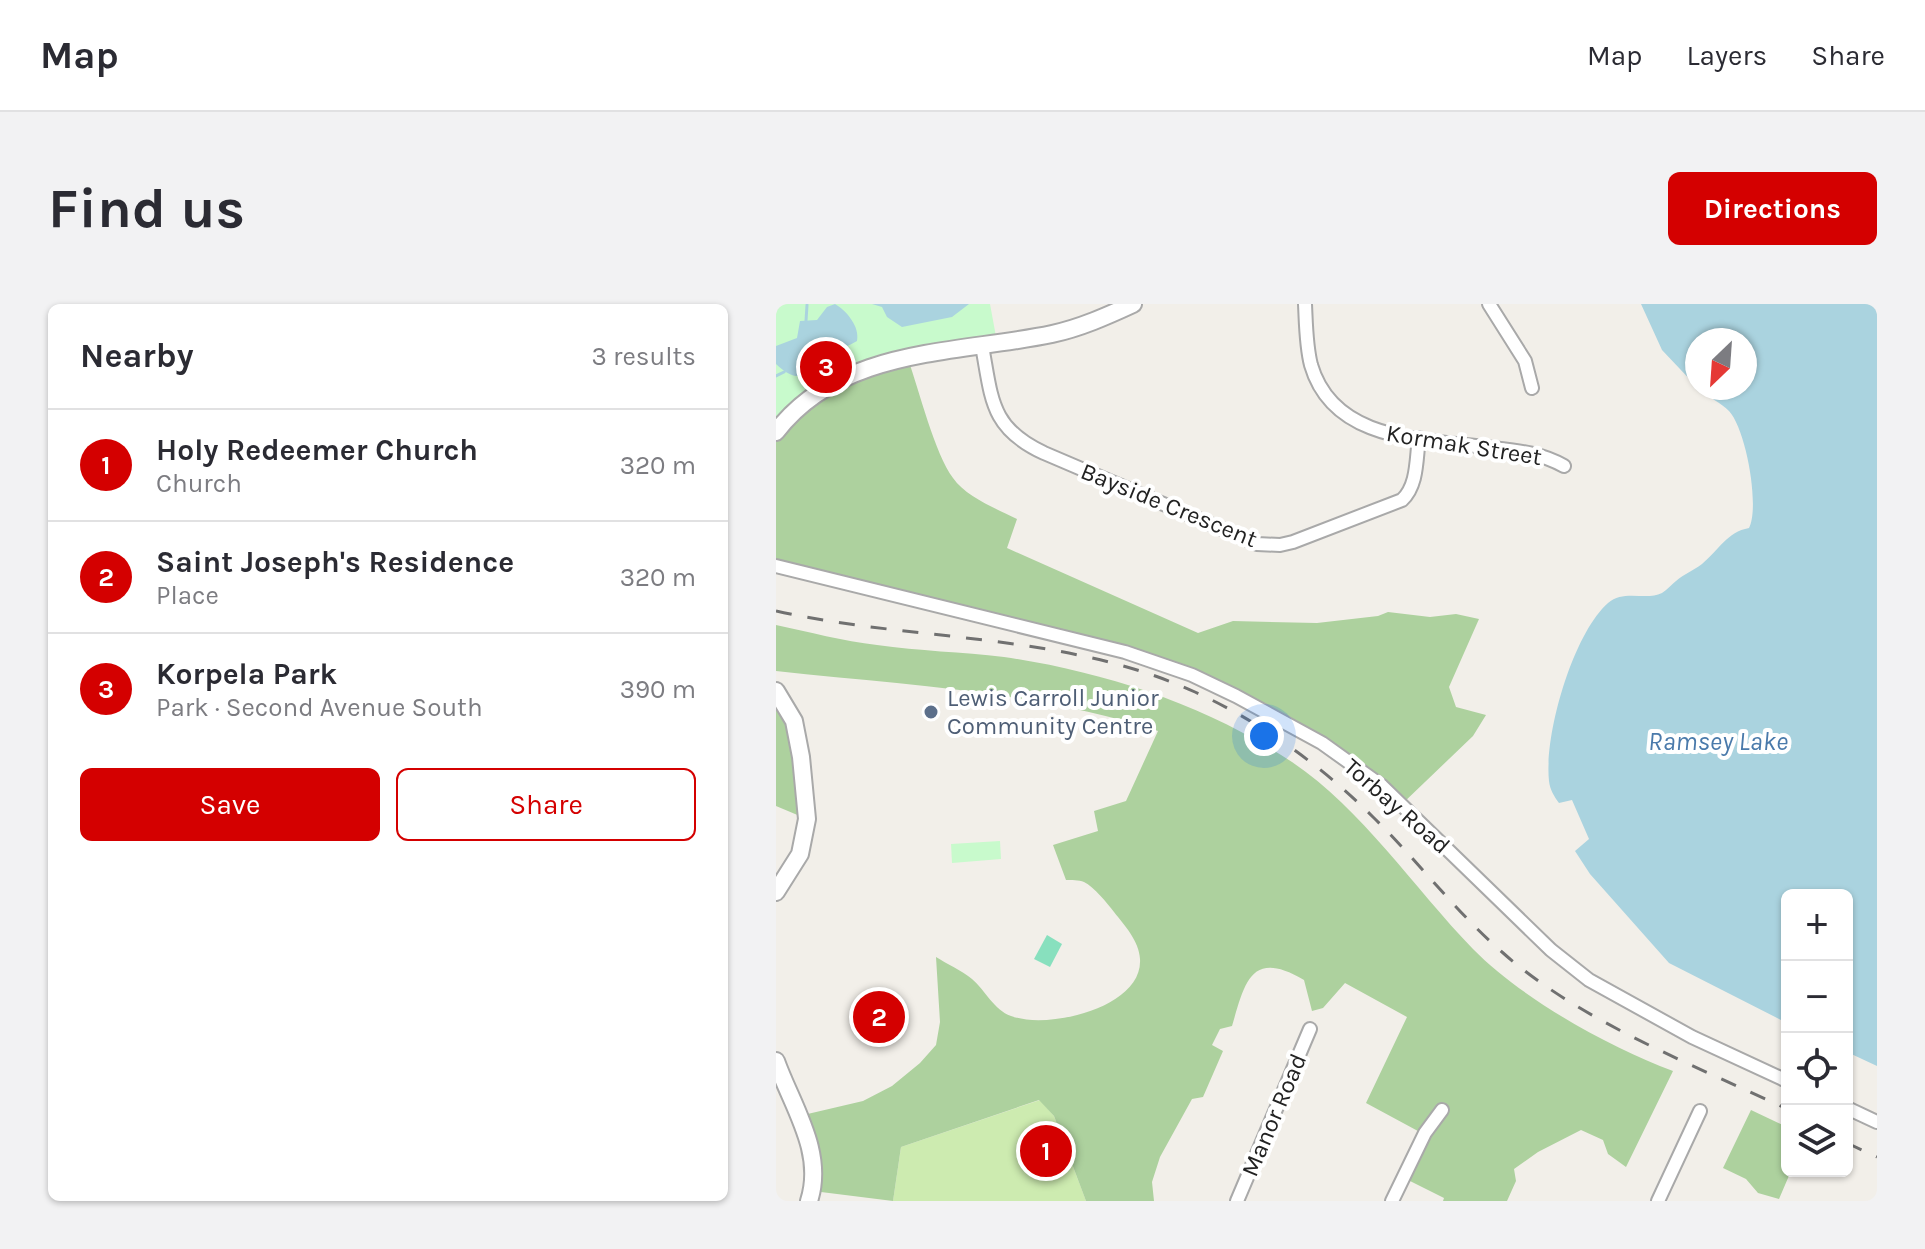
<!DOCTYPE html>
<html lang="en">
<head>
<meta charset="utf-8">
<style>
	:root { --surface:#fff; --page:#f2f2f3; --text:#2b2b33; --muted:#7c7c81; --line:#e1e1e2; --accent:#d40000 }
	body { margin:0; font-family:Karla,sans-serif; background:var(--page); color:var(--text) }
	.controls { position:absolute; right:24px; bottom:24px; display:grid; overflow:hidden; border-radius:12px; box-shadow:0 2px 6px #0004 }
	.controls button { width:72px; height:72px; display:grid; place-items:center; padding:0; border:0; border-bottom:2px solid var(--line); background:var(--surface); color:var(--text); font:40px sans-serif }
	.compass { position:absolute; left:909px; top:24px; width:72px; height:72px; border-radius:50%; background:var(--surface); box-shadow:0 2px 6px #0004; rotate:205deg }
	.you { position:absolute; left:488px; top:432px; width:28px; height:28px; margin:-20px; border:6px solid #fff; border-radius:50%; background:#1a73e8; box-shadow:0 0 0 12px #1a73e833 }
	.badge { display:grid; place-items:center; width:52px; height:52px; border-radius:50%; background:var(--accent); color:#fff; font-size:26px; font-weight:700 }
	.pin { position:absolute; translate:-50% -50%; border:4px solid #fff; box-shadow:0 2px 8px #0006 }
	.list { margin:0; padding:0; list-style:none }
	h2 { display:flex; justify-content:space-between; align-items:center; height:104px; margin:0; padding:0 32px; font-size:34px }
	h2 small { font-size:26px; font-weight:400; color:var(--muted) }
	.list li { display:grid; grid-template-columns:52px 1fr auto; gap:24px; align-items:center; box-sizing:border-box; height:112px; padding:0 32px; border-top:2px solid var(--line) }
	.list b { display:block; font-size:30px; white-space:nowrap }
	.list p { margin:0; font-size:26px; white-space:nowrap; color:var(--muted) }
	.list em { font-size:26px; font-style:normal; color:var(--muted) }
	.actions { display:flex; gap:16px; padding:24px 32px }
	.actions a { flex:1; padding:18px 0; border:2px solid var(--accent); border-radius:12px; text-align:center; font-size:28px; color:var(--accent) }
	.actions .main { background:var(--accent); color:#fff }
	.icon { flex:none; width:44px; height:44px; fill:none; stroke:currentColor; stroke-width:2; stroke-linecap:round; stroke-linejoin:round }
	.map { position:relative; flex:none; width:1101px; height:897px; overflow:hidden; border-radius:12px }
	header { display:flex; align-items:center; gap:48px; box-sizing:border-box; height:112px; padding:0 40px; background:var(--surface); border-bottom:2px solid var(--line) }
	header strong { font-size:38px }
	nav { display:flex; gap:44px; margin-inline-start:auto; font-size:28px }
	.intro { display:flex; align-items:center; justify-content:space-between; box-sizing:border-box; height:192px; padding:0 48px }
	h1 { margin:0; font-size:56px }
	.button { padding:20px 36px; border-radius:12px; background:var(--accent); color:#fff; font-size:28px; font-weight:700 }
	main { display:flex; gap:48px; padding:0 48px }
	aside { flex:1; background:var(--surface); border-radius:12px; box-shadow:0 2px 6px #0004 }
	.map>svg:first-child { display:block }
	.grass { fill:#cdebb0 }
	.forest { fill:#add19e }
	.park { fill:#c8facc }
	.pitch { fill:#88e0be }
	.water { fill:#aad3df }
	.lines { fill:none; stroke-linecap:round; stroke-linejoin:round }
	.stream { stroke:#aad3df; stroke-width:3 }
	.minor-casing { stroke:#a9a9a9; stroke-width:16 }
	.tertiary-casing { stroke:#a9a9a9; stroke-width:20 }
	.minor { stroke:#fff; stroke-width:12 }
	.tertiary { stroke:#fff; stroke-width:16 }
	.rail { stroke:#707070; stroke-width:3; stroke-dasharray:16 16; stroke-linecap:butt }
	.service-dot { fill:#5c6f8a; stroke:#fff; stroke-width:3 }
	.labels { text-anchor:middle; stroke-width:8; stroke-linejoin:round; paint-order:stroke }
	.street-label { font-size:24px; fill:#222; stroke:#fff }
	.service-label { font-size:24px; fill:#4e5e75; stroke:#fff; text-anchor:start }
	.water-label { font-size:26px; font-style:italic; fill:#4a7aab; stroke:#fff }
</style>
</head>
<body>
<header>
<strong>Map</strong>
<nav><a>Map</a><a>Layers</a><a>Share</a></nav>
</header>
<div class="intro"><h1>Find us</h1><a class="button">Directions</a></div>
<main>
<aside>
<h2>Nearby<small>3 results</small></h2>
<ul class="list">
<li><span class="badge">1</span><div><b>Holy Redeemer Church</b><p>Church</p></div><em>320 m</em></li>
<li><span class="badge">2</span><div><b>Saint Joseph's Residence</b><p>Place</p></div><em>320 m</em></li>
<li><span class="badge">3</span><div><b>Korpela Park</b><p>Park · Second Avenue South</p></div><em>390 m</em></li>
</ul>
<div class="actions"><a class="main">Save</a><a>Share</a></div>
</aside>
<div class="map">
<svg width="1101" height="897" viewBox="0 0 1101 897">
	<rect width="100%" height="100%" fill="#f2efe9"/>
	<!-- grass -->
	<path class="grass" d="M 264,796 L 278,812 L 310,897 L 117,897 L 125,843 Z"/>
	<!-- forest -->
	<g class="forest">
		<path d="M 132,55 C 143,86 159,150 177,174 C 190,193 221,205 241,215 L 231,244 L 422,329 L 457,317 L 541,319 L 602,312 L 612,308 L 654,313 L 680,310 L 703,315 L 673,383 L 680,403 L 710,411 L 697,432 L 625,501 L 545,440 L 382,359 L 0,263 L 0,129 L 33,95 Z"/>
		<path d="M 0,321 C 33,328 67,337 101,341 C 143,347 186,348 228,353 C 329,368 430,401 516,458 C 586,505 638,584 697,645 C 745,694 832,743 897,767 L 850,863 L 832,850 L 827,836 L 805,826 L 762,848 L 738,865 L 740,877 L 731,897 L 667,897 L 668,894 L 628,874 L 653,833 L 590,799 L 631,713 L 569,679 L 547,704 L 536,707 L 528,676 C 475,645 469,678 456,722 L 444,725 L 436,741 L 447,747 L 427,793 L 416,795 L 384,853 L 376,878 L 378,897 L 310,897 L 278,812 L 263,796 L 125,843 L 117,897 L 37,887 L 23,812 L 87,797 L 116,782 L 144,759 L 160,741 L 164,718 L 160,653 C 171,660 185,666 196,675 C 209,686 218,706 235,712 C 271,726 367,704 364,655 C 363,637 349,622 338,608 C 331,599 318,583 308,578 C 303,576 295,576 290,576 L 277,541 L 322,527 L 318,507 L 350,497 L 382,427 C 260,387 127,381 0,367 Z"/>
		<path d="M 0,387 L 8,397 L 31,515 L 0,502 Z"/>
		<path d="M 975,806 L 1011,823 L 1011,867 L 1015,867 L 1003,895 L 982,889 L 970,875 L 947,864 Z"/>
	</g>
	<!-- park -->
	<g class="park">
		<path d="M 0,0 L 214,0 L 221,38 L 86,66 L 0,129 Z"/>
		<path d="M 224,537 L 225,555 L 176,559 L 175,540 Z"/>
	</g>
	<!-- pitch -->
	<path class="pitch" d="M 271,631 L 286,640 L 274,663 L 258,655 Z"/>
	<!-- water -->
	<g class="water">
		<path d="M 59,0 C 71,7 84,23 81,37 C 73,42 65,44 58,49 C 35,64 27,86 0,60 L 0,42 L 21,34 L 24,17 L 41,16 L 51,3 Z"/>
		<path d="M 96,0 L 193,0 L 176,13 L 126,23 L 111,13 L 106,3 Z"/>
		<path d="M 865,0 L 1101,0 L 1101,762 L 1071,748 L 1071,591 L 1011,591 L 1011,719 L 893,659 L 814,570 L 799,547 L 813,535 L 796,496 L 783,499 C 778,492 774,486 773,477 C 768,430 797,330 832,299 C 848,285 870,297 886,289 C 891,286 896,280 900,277 C 908,270 918,266 926,260 C 943,246 951,228 973,224 C 984,203 970,125 953,107 C 945,99 932,93 923,84 L 969,84 L 969,36 L 921,36 L 921,83 L 886,46 Z"/>
	</g>
	<g class="lines">
		<!-- stream -->
		<g class="stream">
			<path d="M 30,17 L 31,1"/>
			<path d="M 0,72 L 8,68"/>
		</g>
		<defs>
			<g id="minor">
				<path d="M 529,0 C 530,20 530,42 535,61 C 558,140 652,135 717,144 C 743,147 765,149 788,162"/>
				<path d="M 713,0 L 749,57 L 756,84"/>
				<path d="M 206,42 C 216,95 214,124 268,149 L 481,240 L 504,241 L 517,238 L 626,196 C 642,181 640,155 643,134"/>
				<path d="M 0,262 L 349,348 L 416,371 L 460,392 L 546,439 L 606,482 L 775,646 L 813,676 L 916,733 L 1011,777"/>
				<path d="M 1071,804 L 1101,818"/>
				<path d="M 461,897 L 534,725"/>
				<path d="M 616,897 L 649,829 L 666,806"/>
				<path d="M 882,897 L 924,807"/>
			</g>
			<g id="tertiary">
				<path d="M 0,128 C 65,43 181,50 276,30 C 304,24 331,12 357,0"/>
				<path d="M 0,387 L 18,417 L 25,453 L 31,515 L 24,550 L 0,588"/>
				<path d="M 0,757 C 16,802 49,848 33,897"/>
			</g>
		</defs>
		<!-- minor casing -->
		<use href="#minor" class="minor-casing"/>
		<!-- tertiary casing -->
		<use href="#tertiary" class="tertiary-casing"/>
		<!-- minor -->
		<use href="#minor" class="minor"/>
		<!-- tertiary -->
		<use href="#tertiary" class="tertiary"/>
		<!-- rail -->
		<g class="rail">
			<path d="M 0,307 C 139,338 288,328 419,388 C 485,418 546,462 597,513 C 641,556 679,607 726,648 C 803,717 918,761 1011,805"/>
			<path d="M 1071,839 L 1101,853"/>
		</g>
	</g>
	<!-- markers -->
	<circle class="service-dot" cx="155" cy="408" r="8"/>
	<g class="labels">
		<!-- street labels -->
		<g class="street-label">
			<text transform="translate(688 141) rotate(9)" y="8">Kormak Street</text>
			<text transform="translate(393 201) rotate(22)" y="8">Bayside Crescent</text>
			<text transform="translate(621 502) rotate(41)" y="8">Torbay Road</text>
			<text transform="translate(498 811) rotate(-67)" y="8">Manor Road</text>
		</g>
		<!-- service labels -->
		<g class="service-label">
			<text x="171" y="402">Lewis Carroll Junior<tspan x="171" dy="28">Community Centre</tspan></text>
		</g>
		<!-- water labels -->
		<g class="water-label">
			<text x="942" y="446">Ramsey Lake</text>
		</g>
	</g>
</svg>
<div class="controls">
<button>+</button>
<button>−</button>
<button><svg class="icon" aria-label="locate" viewBox="0 0 24 24"><circle cx="12" cy="12" r="6"/><path d="M12 2v4M12 18v4M2 12h4M18 12h4"/></svg></button>
<button><svg class="icon" aria-label="layers" viewBox="0 0 24 24"><path d="M12 4l9 5-9 5-9-5zM3 14l9 5 9-5"/></svg></button>
</div>
<svg class="compass" viewBox="-18 -18 36 36"><path d="M0-13l5 13h-10z" fill="#e53935"/><path d="M0 13l5-13h-10z" fill="#7c7c81"/></svg>
<div class="you"></div>
<div class="pin badge" style="left:270px;top:847px">1</div>
<div class="pin badge" style="left:103px;top:713px">2</div>
<div class="pin badge" style="left:50px;top:63px">3</div>
</div>
</main>
</body>
</html>
